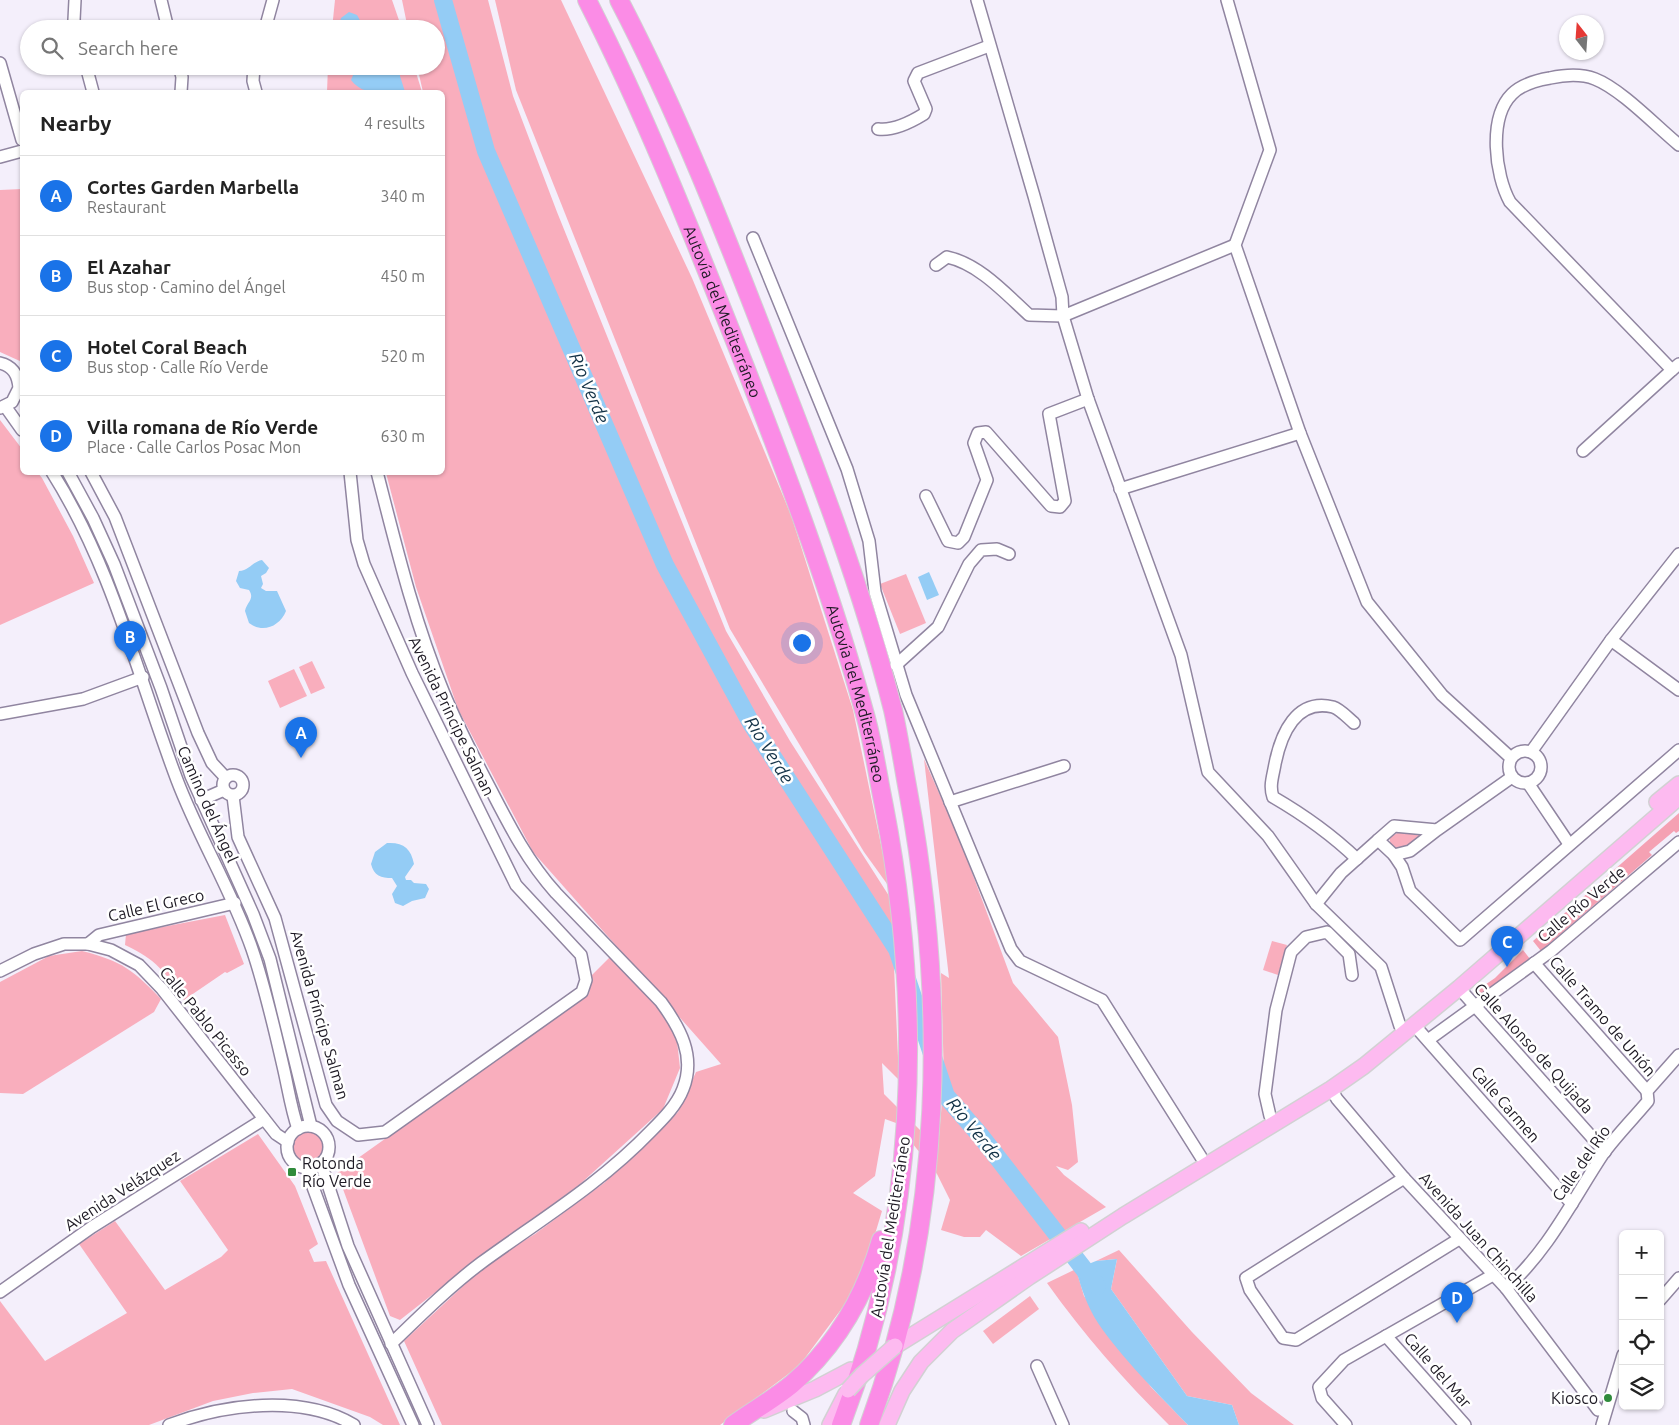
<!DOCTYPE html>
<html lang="en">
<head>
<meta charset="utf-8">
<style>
	:root { --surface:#fff; --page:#f6f6f6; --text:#222; --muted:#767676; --line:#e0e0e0; --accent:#1a73e8 }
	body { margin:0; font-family:Ubuntu,sans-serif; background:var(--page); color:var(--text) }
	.controls { position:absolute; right:15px; bottom:15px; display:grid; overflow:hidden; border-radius:8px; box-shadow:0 1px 4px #0004 }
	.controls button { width:45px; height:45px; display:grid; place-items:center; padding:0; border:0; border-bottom:1px solid var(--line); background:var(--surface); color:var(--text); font:25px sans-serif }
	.compass { position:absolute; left:1559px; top:15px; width:45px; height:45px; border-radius:50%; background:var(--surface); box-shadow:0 1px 4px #0004; rotate:343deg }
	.you { position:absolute; left:801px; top:642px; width:18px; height:18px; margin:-12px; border:4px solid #fff; border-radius:50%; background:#1a73e8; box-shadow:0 0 0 8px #1a73e833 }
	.badge { display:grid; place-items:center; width:32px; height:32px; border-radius:50%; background:var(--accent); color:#fff; font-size:16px; font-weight:700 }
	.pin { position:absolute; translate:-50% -41px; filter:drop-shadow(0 1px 2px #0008) }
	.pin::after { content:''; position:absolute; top:26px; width:18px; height:15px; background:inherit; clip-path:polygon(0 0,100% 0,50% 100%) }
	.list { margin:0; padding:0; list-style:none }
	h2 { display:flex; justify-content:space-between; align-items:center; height:65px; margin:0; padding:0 20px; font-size:21px }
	h2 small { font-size:16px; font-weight:400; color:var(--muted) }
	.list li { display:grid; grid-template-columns:32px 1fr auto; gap:15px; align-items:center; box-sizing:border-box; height:80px; padding:0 20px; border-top:1px solid var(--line) }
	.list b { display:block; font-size:19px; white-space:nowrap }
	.list p { margin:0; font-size:16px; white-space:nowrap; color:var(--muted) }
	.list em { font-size:16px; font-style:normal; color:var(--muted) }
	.icon { flex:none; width:28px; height:28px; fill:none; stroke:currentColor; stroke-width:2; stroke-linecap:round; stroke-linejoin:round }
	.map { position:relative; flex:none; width:1679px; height:1425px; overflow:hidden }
	.search { position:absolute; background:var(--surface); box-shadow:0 1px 4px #0004; left:20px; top:20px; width:425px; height:55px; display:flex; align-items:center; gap:12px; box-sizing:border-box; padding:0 18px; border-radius:28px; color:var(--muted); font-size:19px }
	.panel { position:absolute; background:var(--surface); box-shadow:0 1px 4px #0004; left:20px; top:90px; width:425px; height:385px; border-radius:8px }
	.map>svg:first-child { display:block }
	.green { fill:#f9aebd }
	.forest { fill:#f5a1b3 }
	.water { fill:#94ccf5 }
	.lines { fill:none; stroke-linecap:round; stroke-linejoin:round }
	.river { stroke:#94ccf5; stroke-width:18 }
	.minor-casing { stroke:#9085a0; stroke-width:14 }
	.major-casing { stroke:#d2d1d3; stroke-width:18 }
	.highway-casing { stroke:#d2d1d3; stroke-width:20 }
	.minor { stroke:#fff; stroke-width:11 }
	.major { stroke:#fdbaf0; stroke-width:15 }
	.highway { stroke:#fb8ce6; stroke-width:18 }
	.major-bridge-casing { stroke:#d2d1d3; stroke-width:18; stroke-linecap:butt }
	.major-bridge { stroke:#fdbaf0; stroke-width:15 }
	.poi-dot { fill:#308b3c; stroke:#fff; stroke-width:2 }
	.labels { text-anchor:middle; stroke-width:5; stroke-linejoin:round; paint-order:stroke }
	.street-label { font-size:16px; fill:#1e1a24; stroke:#fff }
	.poi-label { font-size:16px; fill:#1e1a24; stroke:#fff; text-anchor:start }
	.water-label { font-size:18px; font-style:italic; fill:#143348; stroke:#fff }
</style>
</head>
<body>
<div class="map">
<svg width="1679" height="1425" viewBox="0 0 1679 1425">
	<rect width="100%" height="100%" fill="#f4effb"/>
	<!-- green -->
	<g class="green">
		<path d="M 335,0 L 392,0 L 402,29 L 332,29 Z"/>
		<path d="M 402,0 L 488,0 L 513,96 L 557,212 L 726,631 L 790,741 L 891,899 L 899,1080 L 882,1063 L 884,1094 L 938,1148 L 944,1078 L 941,973 L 949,978 L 924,759 L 961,843 L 1013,983 L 1058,1037 L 1072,1105 L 1078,1162 L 1068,1170 L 1056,1166 L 1064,1175 L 1106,1207 L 1021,1256 L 986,1230 L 980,1237 L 964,1237 L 941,1230 L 950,1200 L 937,1174 L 896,1123 L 885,1119 L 875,1176 L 853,1193 L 882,1211 L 860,1284 L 799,1366 L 720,1425 L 442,1425 L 404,1341 L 489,1262 L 535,1234 L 604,1183 L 678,1112 L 696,1072 L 721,1064 L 533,852 L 458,709 L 416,587 L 386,473 L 442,472 L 442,92 L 423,92 L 417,66 L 436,66 L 436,29 L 408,29 Z"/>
		<path d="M 495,0 L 561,0 L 692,278 L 791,515 L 853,710 L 890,888 L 864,852 L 730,629 L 516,90 Z"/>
		<path d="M 328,66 L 414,66 L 422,92 L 327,92 Z"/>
		<path d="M 22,189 L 22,362 L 0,352 L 0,190 Z"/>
		<path d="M 0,420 L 22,449 L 22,472 L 38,473 L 42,478 L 73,536 L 94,583 L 0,625 Z"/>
		<path d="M 906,574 L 926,623 L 900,634 L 880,584 Z"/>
		<path d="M 312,661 L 325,688 L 311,694 L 299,667 Z"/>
		<path d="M 294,669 L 307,696 L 280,708 L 268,681 Z"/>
		<path d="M 1400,832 L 1425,833 L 1413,844 L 1396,849 L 1391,846 L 1389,837 Z"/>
		<path d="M 225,915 L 244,964 L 227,973 L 225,972 L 184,1000 C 165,972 157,960 125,945 L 126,934 Z"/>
		<path d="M 1272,941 L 1287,945 L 1278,975 L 1263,970 Z"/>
		<path d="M 82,951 C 122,961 133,970 161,999 L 154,1012 L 23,1094 L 0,1093 L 0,982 L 49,956 Z"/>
		<path d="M 611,956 L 662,1011 L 677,1041 L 680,1068 L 663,1109 L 579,1185 L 474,1262 L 400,1320 L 390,1316 L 337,1173 L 589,994 L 592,975 Z"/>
		<circle cx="308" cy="1147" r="15"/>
		<path d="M 258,1134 L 295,1186 L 318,1244 L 309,1250 L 314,1262 L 326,1261 L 400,1425 L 383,1425 L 370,1417 L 292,1389 L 253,1393 L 213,1401 L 149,1425 L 0,1425 L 0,1301 L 45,1361 L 127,1313 L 79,1244 L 115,1221 L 165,1290 L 221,1257 L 228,1250 L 180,1181 Z"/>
		<path d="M 1119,1250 L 1192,1332 L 1251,1393 L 1294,1425 L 1239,1425 L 1232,1405 L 1187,1396 L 1111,1289 L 1117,1259 L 1096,1261 Z"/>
		<path d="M 1076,1269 L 1084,1296 L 1151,1387 L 1188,1425 L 1169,1425 C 1124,1380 1084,1335 1047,1283 Z"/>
		<path d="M 1030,1296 L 1039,1309 L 993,1344 L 983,1331 Z"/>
	</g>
	<!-- forest -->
	<g class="forest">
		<path d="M 1679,813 L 1679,831 L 1676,833 L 1674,831 L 1649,852 L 1652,855 L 1541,951 L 1533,941 Z"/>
		<path d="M 1523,950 L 1530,959 L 1480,997 L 1473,993 L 1495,978 Z"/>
	</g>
	<!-- water -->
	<g class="water">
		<path d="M 349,12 L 357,15 L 362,24 L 369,25 L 377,22 L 383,29 L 338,29 L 341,18 Z"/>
		<path d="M 388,66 L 400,66 L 400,76 L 405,92 C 385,93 364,97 351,80 L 356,68 L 381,72 L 389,70 Z"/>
		<path d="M 262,560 L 269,568 L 266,573 L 261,576 L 263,584 L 261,588 L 266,591 L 277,591 L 286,611 C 280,626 263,634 249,623 L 245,611 C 247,602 255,599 249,590 L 240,588 L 236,581 L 239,571 C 249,571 252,562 262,560 Z"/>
		<path d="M 929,572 L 939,595 L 927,600 L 918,577 Z"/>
		<path d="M 387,843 C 403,842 411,848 414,864 L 405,877 L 406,880 L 411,880 L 414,883 L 426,884 L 429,889 L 425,898 L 412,901 L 403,906 L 395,903 L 392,894 L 397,886 L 392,878 C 381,878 374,876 371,864 L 375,852 Z"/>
		<path d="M 1117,1259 L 1111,1289 L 1187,1396 L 1232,1405 L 1239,1425 L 1188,1425 C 1159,1395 1121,1357 1098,1323 C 1087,1306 1081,1288 1076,1269 L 1096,1261 Z"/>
	</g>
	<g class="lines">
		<!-- river -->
		<path class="river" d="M 443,0 L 486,151 L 665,565 L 751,723 L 897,949 L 946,1096 L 980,1135 L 1097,1286"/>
		<defs>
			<g id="minor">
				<path d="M 75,0 L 74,20 L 76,29"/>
				<path d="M 161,0 L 168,29"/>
				<path d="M 977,0 L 1034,196 L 1062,297 L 1063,316 L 1088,399 L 1181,655 L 1208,772 L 1268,836 L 1316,904 L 1381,967 L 1400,1026"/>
				<path d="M 1227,0 L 1270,150 L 1235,245 L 1300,433 L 1367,602 L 1442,695 L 1511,758"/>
				<path d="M 265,29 L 273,0"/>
				<path d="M 0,63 L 22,140"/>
				<path d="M 86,66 L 93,92"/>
				<path d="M 179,66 L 182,77 L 181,92"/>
				<path d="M 254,66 L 253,81 L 256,92"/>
				<path d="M 878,129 C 893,131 911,122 924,114 L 926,109 L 914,81 L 918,73 L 989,46"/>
				<path d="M 1679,145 C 1657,127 1621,89 1595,79 C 1582,74 1564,75 1550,78 C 1538,80 1521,85 1512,94 C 1488,118 1495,175 1510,202 L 1672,370 L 1679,364"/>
				<path d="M 0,157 L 22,151"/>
				<path d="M 753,238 L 847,469 L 869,541 L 875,592 L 906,695 L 1011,949 L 1020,961 L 1102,1000 L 1201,1157"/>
				<path d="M 936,265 L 947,257 C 979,264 1005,293 1029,315 L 1063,316 L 1235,245"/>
				<path d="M 0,363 C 13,366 18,375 19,388 L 12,402 L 0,408"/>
				<path d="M 5,406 L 22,430"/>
				<path d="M 1583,451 L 1672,370"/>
				<path d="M 52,472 C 112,567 138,677 177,780 C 199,838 232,891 252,949 C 265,987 274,1027 283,1066 C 288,1087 291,1109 298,1129"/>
				<path d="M 68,472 L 93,518 L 114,564 L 161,688 L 191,776 L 253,914 L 270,959 L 311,1126"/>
				<path d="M 91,472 L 115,517 L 198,733 L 212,763 L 226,778"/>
				<path d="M 377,472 C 396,546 414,621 443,691 C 457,725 474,758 491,790 C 510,827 528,862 556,893 L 661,1002 C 680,1028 696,1056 683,1089 C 677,1105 663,1119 651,1131 C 600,1184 540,1220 481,1263 C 449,1287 420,1316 391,1344"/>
				<path d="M 1120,489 L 1300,433"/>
				<path d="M 926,496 L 948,541 L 958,543 L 964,537 L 987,480 L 974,443 L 978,433 L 986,432 L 1051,506 L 1060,507 L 1065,501 L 1049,414 L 1088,399"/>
				<path d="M 1679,554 L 1611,640 L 1679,690"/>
				<path d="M 896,665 L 938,627 L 969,564 L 981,550 L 997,549 L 1009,554"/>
				<path d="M 0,714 L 83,699 L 143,677"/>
				<path d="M 1354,723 C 1348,718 1340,709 1333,707 C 1296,698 1281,734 1275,764 C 1273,776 1269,786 1273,797 C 1304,815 1331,834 1357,859"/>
				<circle cx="1525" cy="767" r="16"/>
				<path d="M 1531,752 L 1611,640"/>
				<circle cx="233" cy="785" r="10"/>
				<path d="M 1528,783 L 1569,844"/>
				<path d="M 233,796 L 238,837 L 275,918 L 326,1105 L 337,1121 L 358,1135 L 385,1132 L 582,992 L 586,980 L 581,955 L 516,885 L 412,673 L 364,564 L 357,540 L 350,472"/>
				<path d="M 201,800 L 224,790"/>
				<path d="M 950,802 L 1064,766"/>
				<path d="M 1437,830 L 1410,851 L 1394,855 L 1378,840 L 1394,826 L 1437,830 L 1512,777"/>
				<path d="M 1394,855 L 1402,867 L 1410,891 L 1460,940 L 1679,750"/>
				<path d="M 1316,904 L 1341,873 L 1378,840"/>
				<path d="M 88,944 L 99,935 L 235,903"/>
				<path d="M 1534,963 L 1647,1091"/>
				<path d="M 0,971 L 34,954 L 64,944 L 88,944 L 111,950 L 139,965 L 162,989 L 276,1134 L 288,1142"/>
				<path d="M 1459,988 L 1605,1152"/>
				<path d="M 1415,1026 L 1572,1204"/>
				<path d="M 1428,1040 L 1551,951 L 1679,842"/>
				<path d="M 1331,1089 L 1337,1099 L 1404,1178 L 1506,1288 L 1598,1410"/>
				<path d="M 1270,1116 L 1265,1094 L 1276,1010 L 1291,952 L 1306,937 L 1327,932 L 1349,954 L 1352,975"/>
				<circle cx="308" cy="1147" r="21"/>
				<path d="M 321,1163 L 348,1246 L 428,1425"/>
				<path d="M 306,1168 L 349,1285 L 413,1425"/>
				<path d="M 1404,1178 L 1246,1278 L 1250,1290 L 1283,1338 L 1296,1340 L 1459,1239"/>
				<path d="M 1506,1288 C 1548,1251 1572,1201 1603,1154 C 1616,1136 1633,1119 1648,1101 L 1647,1091 L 1679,1055"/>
				<path d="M 0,1292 L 92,1227 L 264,1119"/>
				<path d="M 1660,1300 L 1679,1278"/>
				<path d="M 1386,1336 L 1465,1425"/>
				<path d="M 1037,1366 L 1063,1425"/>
				<path d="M 793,1411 L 802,1418 L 804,1425"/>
				<path d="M 169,1425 C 224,1404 302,1394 354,1425"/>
				<path d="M 1346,1425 L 1322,1398 L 1319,1387 L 1344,1360 L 1493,1275"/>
				<path d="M 1602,1425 L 1623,1355"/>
			</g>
			<g id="major">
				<path d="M 1657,802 L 1679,784"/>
				<path d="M 895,1346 L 1081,1231"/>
				<path d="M 764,1410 L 815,1389 L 851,1370"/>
				<path d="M 830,1425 L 846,1394"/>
				<path d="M 887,1425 L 902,1391 L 921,1362 L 952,1331 L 1029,1277 L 1123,1216 L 1331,1089 L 1364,1066 L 1459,988 L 1679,797"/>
			</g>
			<g id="highway">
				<path id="s1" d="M 587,0 C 647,118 695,241 744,364 C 789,480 833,597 866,718 C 874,747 878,777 884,806 C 924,1012 917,1228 841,1425"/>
				<path d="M 619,0 C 678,113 724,231 770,350 C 816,468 862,587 893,710 C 899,737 903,764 908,791 C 947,1001 944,1222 869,1425"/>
				<path d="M 733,1425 C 752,1411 774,1399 792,1384 C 836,1346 865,1295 881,1240"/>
			</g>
		</defs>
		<!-- minor casing -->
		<use href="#minor" class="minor-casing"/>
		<!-- major casing -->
		<use href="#major" class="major-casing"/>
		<!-- highway casing -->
		<use href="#highway" class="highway-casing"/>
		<!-- minor -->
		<use href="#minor" class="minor"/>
		<!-- major -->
		<use href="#major" class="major"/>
		<!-- highway -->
		<use href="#highway" class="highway"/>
		<defs>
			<path id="major-bridge" d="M 848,1390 L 862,1375 L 895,1346"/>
		</defs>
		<!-- major-bridge casing -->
		<use href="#major-bridge" class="major-bridge-casing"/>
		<!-- major-bridge -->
		<use href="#major-bridge" class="major-bridge"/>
	</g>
	<!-- markers -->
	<g class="poi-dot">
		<rect x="287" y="1167" width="10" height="10" rx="2.5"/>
		<circle cx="1608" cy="1398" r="5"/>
	</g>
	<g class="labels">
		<!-- street labels -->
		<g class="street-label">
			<text dy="6" stroke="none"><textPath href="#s1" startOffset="340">Autovía del Mediterráneo</textPath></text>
			<text dy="6" stroke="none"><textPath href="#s1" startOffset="745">Autovía del Mediterráneo</textPath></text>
			<text transform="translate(452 716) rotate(64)" y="6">Avenida Principe Salman</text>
			<text transform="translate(208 804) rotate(66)" y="6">Camino del Ángel</text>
			<text transform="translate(1581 904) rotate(-40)" y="6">Calle Río Verde</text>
			<text transform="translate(156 905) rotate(-13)" y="6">Calle El Greco</text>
			<text transform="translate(320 1015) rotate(74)" y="6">Avenida Príncipe Salman</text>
			<text transform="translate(1603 1016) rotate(49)" y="6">Calle Tramo de Unión</text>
			<text transform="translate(206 1021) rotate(51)" y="6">Calle Pablo Picasso</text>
			<text transform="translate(1534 1048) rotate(48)" y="6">Calle Alonso de Quijada</text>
			<text transform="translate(1506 1104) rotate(49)" y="6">Calle Carmen</text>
			<text transform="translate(1581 1163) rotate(-55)" y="6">Calle del Río</text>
			<text transform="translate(122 1190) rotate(-33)" y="6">Avenida Velázquez</text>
			<text transform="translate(890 1227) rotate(-81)" y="6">Autovía del Mediterráneo</text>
			<text transform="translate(1479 1237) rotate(48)" y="6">Avenida Juan Chinchilla</text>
			<text transform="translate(1438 1370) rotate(49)" y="6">Calle del Mar</text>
		</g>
		<!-- poi labels -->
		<g class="poi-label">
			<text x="302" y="1169">Rotonda<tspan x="302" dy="18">Río Verde</tspan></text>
			<text x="1598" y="1404" text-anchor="end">Kiosco</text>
		</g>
		<!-- water labels -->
		<g class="water-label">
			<text transform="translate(589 388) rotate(67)" y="6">Rio Verde</text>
			<text transform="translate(769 750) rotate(58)" y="6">Rio Verde</text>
			<text transform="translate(974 1129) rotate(51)" y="6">Rio Verde</text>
		</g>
	</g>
</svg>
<div class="controls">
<button>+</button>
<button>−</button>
<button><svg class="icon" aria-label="locate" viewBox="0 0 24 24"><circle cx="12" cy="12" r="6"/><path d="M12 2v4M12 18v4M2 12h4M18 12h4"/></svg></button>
<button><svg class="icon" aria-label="layers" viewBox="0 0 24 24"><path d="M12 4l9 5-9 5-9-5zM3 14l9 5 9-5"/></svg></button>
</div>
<svg class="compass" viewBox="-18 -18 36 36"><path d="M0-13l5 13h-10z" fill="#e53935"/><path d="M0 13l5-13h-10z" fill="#767676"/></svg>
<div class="you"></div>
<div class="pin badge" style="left:301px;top:758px">A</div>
<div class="pin badge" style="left:130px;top:662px">B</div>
<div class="pin badge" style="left:1507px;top:967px">C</div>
<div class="pin badge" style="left:1457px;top:1323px">D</div>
<div class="search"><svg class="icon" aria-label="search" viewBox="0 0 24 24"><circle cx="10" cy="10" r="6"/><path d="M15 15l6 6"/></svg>Search here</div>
<section class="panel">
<h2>Nearby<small>4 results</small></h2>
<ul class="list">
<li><span class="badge">A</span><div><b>Cortes Garden Marbella</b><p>Restaurant</p></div><em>340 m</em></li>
<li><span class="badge">B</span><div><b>El Azahar</b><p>Bus stop · Camino del Ángel</p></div><em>450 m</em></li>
<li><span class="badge">C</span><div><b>Hotel Coral Beach</b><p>Bus stop · Calle Río Verde</p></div><em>520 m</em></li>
<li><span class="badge">D</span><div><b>Villa romana de Río Verde</b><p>Place · Calle Carlos Posac Mon</p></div><em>630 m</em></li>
</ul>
</section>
</div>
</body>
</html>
